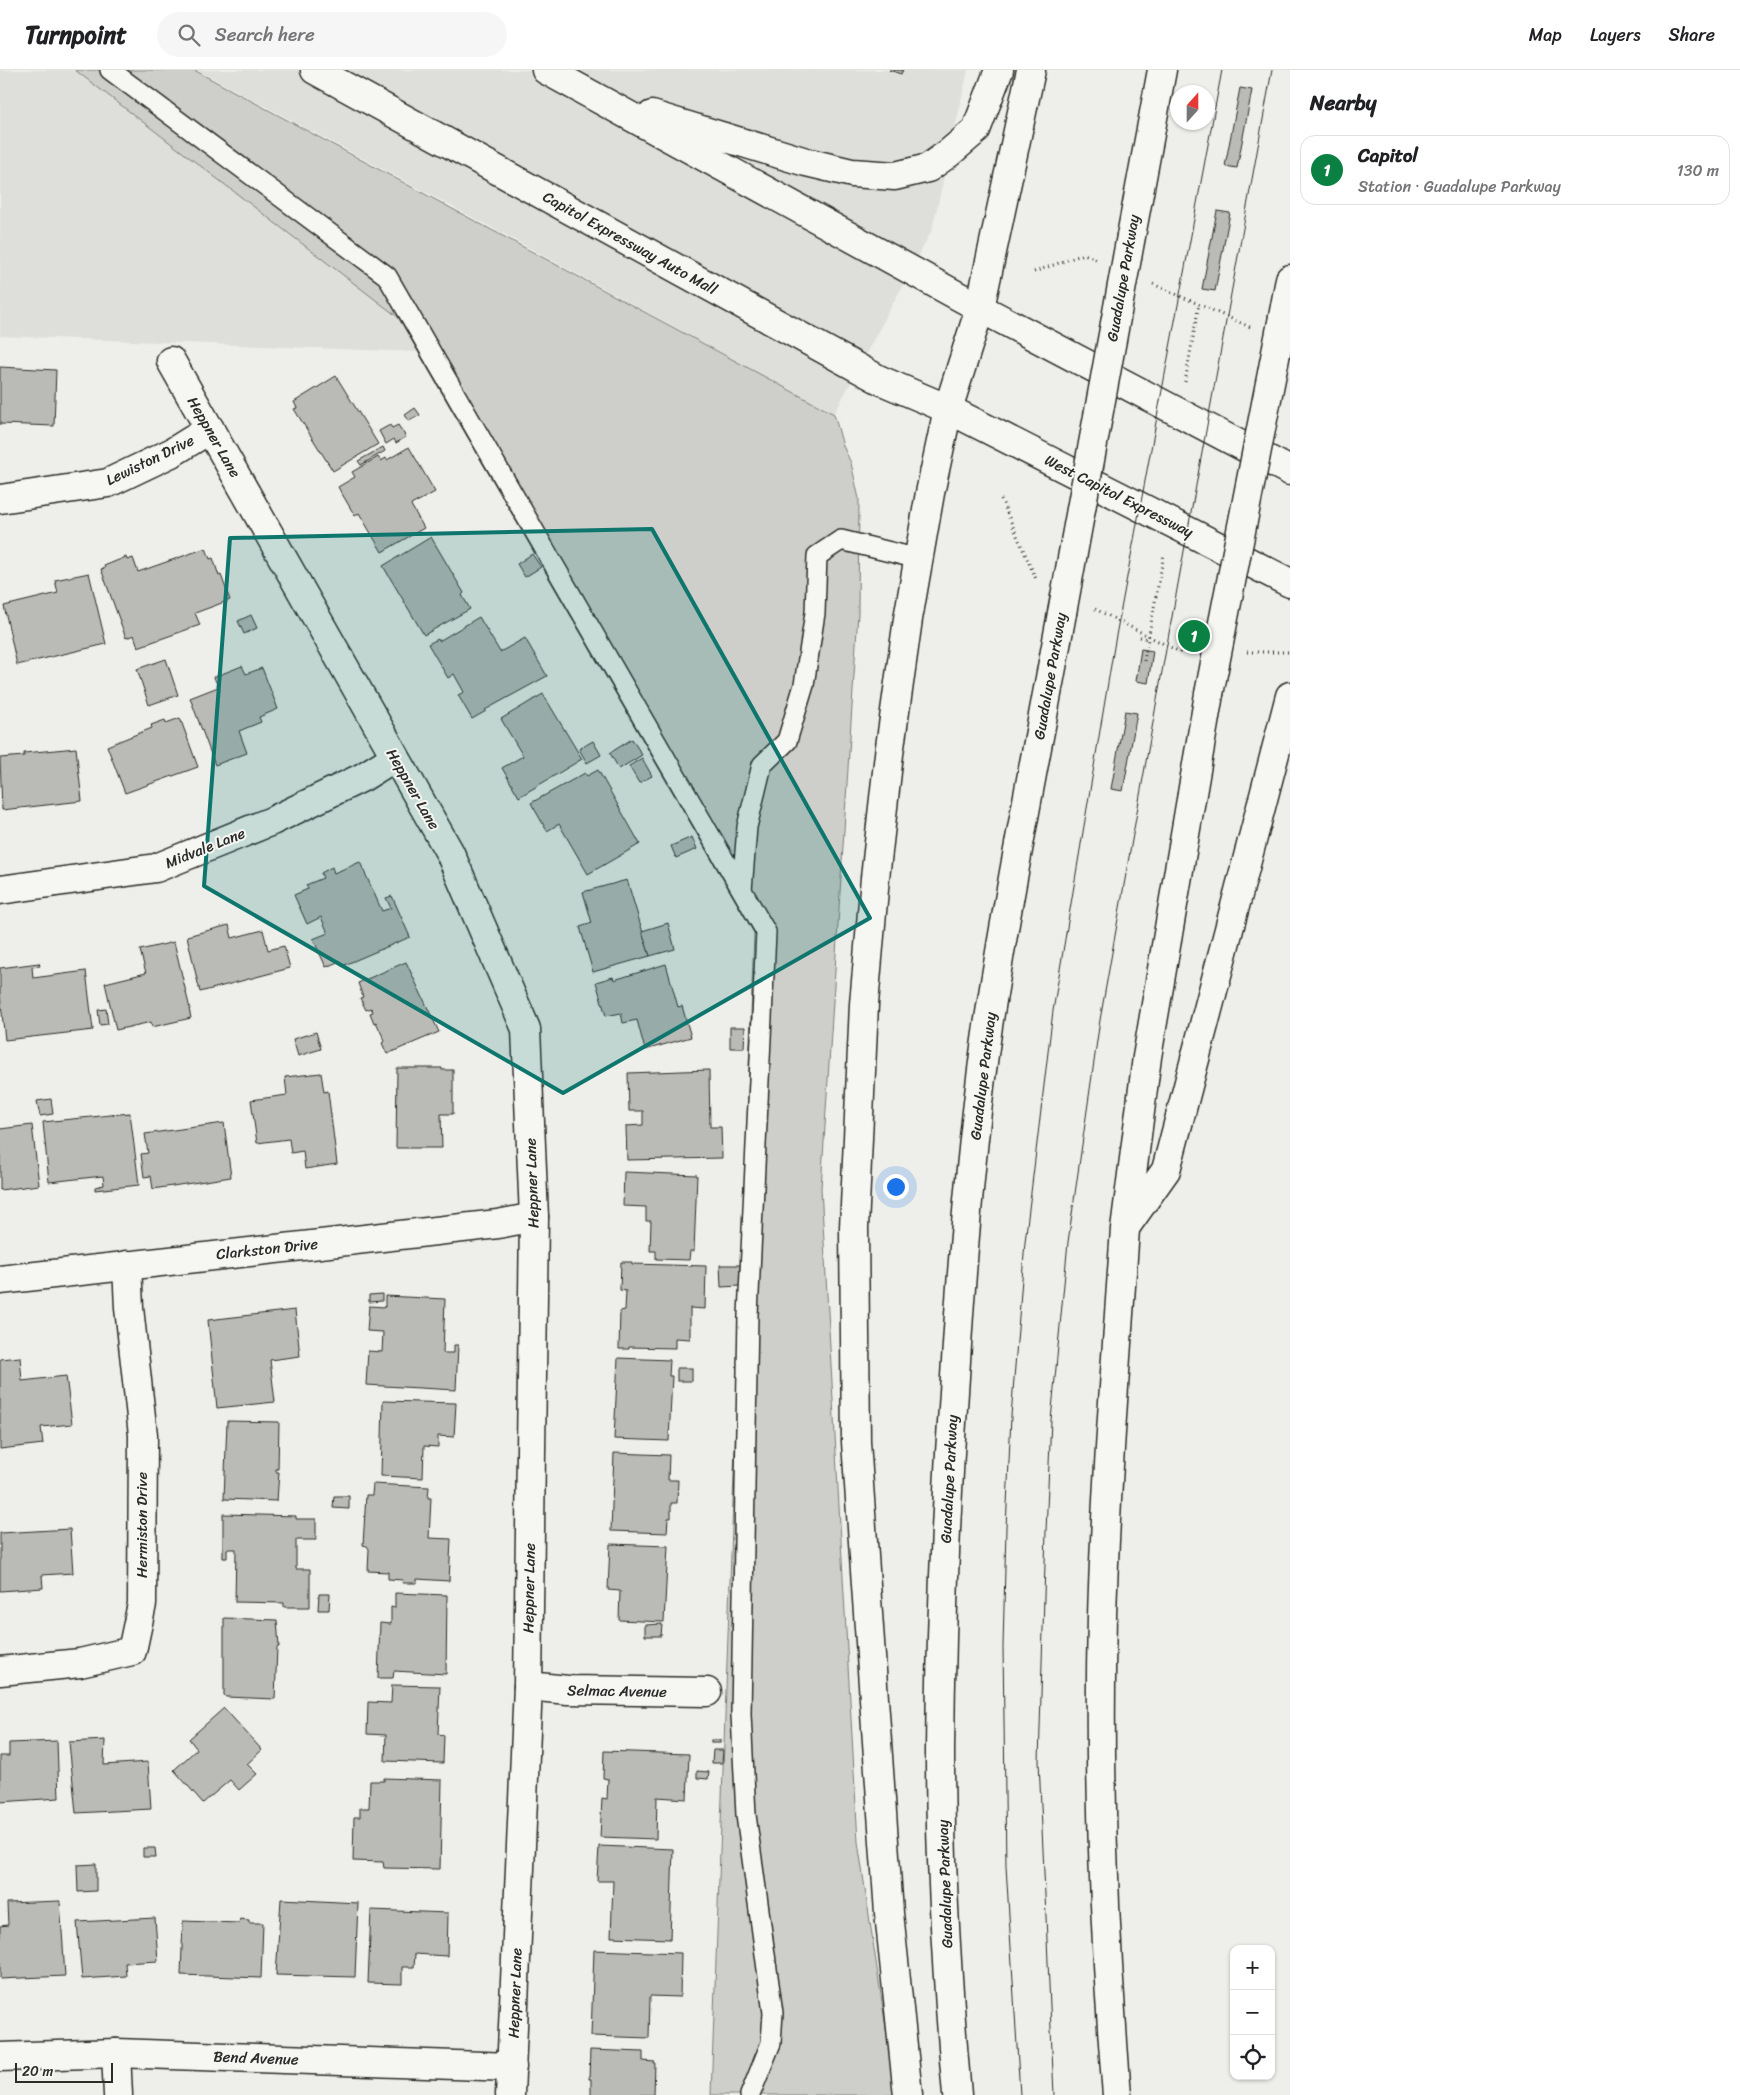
<!DOCTYPE html>
<html lang="en">
<head>
<meta charset="utf-8">
<style>
	:root { --surface:#fff; --page:#f6f6f6; --text:#202124; --muted:#757577; --line:#e0e0e0; --accent:#0b8043 }
	body { margin:0; font-family:Sriracha,sans-serif; background:var(--page); color:var(--text) }
	.controls { position:absolute; right:15px; bottom:15px; display:grid; overflow:hidden; border-radius:10px; box-shadow:0 1px 4px #0004 }
	.controls button { width:45px; height:45px; display:grid; place-items:center; padding:0; border:0; border-bottom:1px solid var(--line); background:var(--surface); color:var(--text); font:25px sans-serif }
	.compass { position:absolute; left:1170px; top:15px; width:45px; height:45px; border-radius:50%; background:var(--surface); box-shadow:0 1px 4px #0004; rotate:21deg }
	.scale { position:absolute; left:15px; bottom:12px; width:98px; box-sizing:border-box; padding-left:5px; border:2px solid #2b2b2b; border-top:0; font-size:14px; line-height:18px; white-space:nowrap; color:#2b2b2b; -webkit-text-stroke:4px #f6f6f2; paint-order:stroke }
	.you { position:absolute; left:895px; top:1116px; width:18px; height:18px; margin:-12px; border:4px solid #fff; border-radius:50%; background:#1a73e8; box-shadow:0 0 0 8px #1a73e833 }
	.badge { display:grid; place-items:center; width:32px; height:32px; border-radius:50%; background:var(--accent); color:#fff; font-size:16px; font-weight:700 }
	.pin { position:absolute; translate:-50% -50%; border:2px solid #fff; box-shadow:0 1px 5px #0006 }
	.list { margin:0; padding:0; list-style:none }
	h2 { display:flex; justify-content:space-between; align-items:center; height:65px; margin:0; padding:0 20px; font-size:21px }
	h2 small { font-size:16px; font-weight:400; color:var(--muted) }
	.list li { display:grid; grid-template-columns:32px 1fr auto; gap:15px; align-items:center; box-sizing:border-box; height:70px; margin:0 10px 10px; padding:0 10px; border:1px solid var(--line); border-radius:15px }
	.list b { display:block; font-size:19px; white-space:nowrap }
	.list p { margin:0; font-size:16px; white-space:nowrap; color:var(--muted) }
	.list em { font-size:16px; font-style:normal; color:var(--muted) }
	.icon { flex:none; width:28px; height:28px; fill:none; stroke:currentColor; stroke-width:2; stroke-linecap:round; stroke-linejoin:round }
	.map { position:relative; flex:none; width:1290px; height:2025px; overflow:hidden }
	header { display:flex; align-items:center; gap:30px; box-sizing:border-box; height:70px; padding:0 25px; background:var(--surface); border-bottom:1px solid var(--line) }
	header strong { font-size:24px }
	nav { display:flex; gap:28px; margin-inline-start:auto; font-size:18px }
	.search { width:350px; height:45px; background:var(--page); display:flex; align-items:center; gap:12px; box-sizing:border-box; padding:0 18px; border-radius:28px; color:var(--muted); font-size:19px }
	main { display:flex }
	aside { flex:1; background:var(--surface) }
	.map>svg:first-child { display:block }
	.built { fill:#dededb }
	.green { fill:#cececa; stroke:#7c7c7a }
	.building { fill:#babab7; stroke:#2b2b2b }
	.lines { fill:none; stroke-linecap:round; stroke-linejoin:round }
	.lane-casing { stroke:#2b2b2b; stroke-width:22 }
	.street-casing { stroke:#2b2b2b; stroke-width:31 }
	.highway-casing { stroke:#2b2b2b; stroke-width:31 }
	.path { stroke:#2b2b2b; stroke-width:3; stroke-dasharray:1 4; stroke-linecap:butt }
	.lane { stroke:#f6f6f2; stroke-width:19 }
	.street { stroke:#f6f6f2; stroke-width:28 }
	.highway { stroke:#f6f6f2; stroke-width:28 }
	.tram { stroke:#2b2b2b; stroke-width:1 }
	.highway-bridge-casing { stroke:#2b2b2b; stroke-width:31; stroke-linecap:butt }
	.highway-bridge { stroke:#f6f6f2; stroke-width:28 }
	.marked { fill:#0f766e; fill-opacity:0.2; stroke:#0f766e; stroke-width:4; stroke-linejoin:round }
	.labels { text-anchor:middle; stroke-width:4; stroke-linejoin:round; paint-order:stroke }
	.street-label { font-size:15px; fill:#2b2b2b; stroke:#f6f6f2 }
</style>
</head>
<body>
<header>
<strong>Turnpoint</strong>
<div class="search"><svg class="icon" aria-label="search" viewBox="0 0 24 24"><circle cx="10" cy="10" r="6"/><path d="M15 15l6 6"/></svg>Search here</div>
<nav><a>Map</a><a>Layers</a><a>Share</a></nav>
</header>
<main>
<div class="map">
<svg width="1290" height="2025" viewBox="0 0 1290 2025">
	<rect width="100%" height="100%" fill="#eeeeea"/>
	<filter id="ink" filterUnits="userSpaceOnUse"><feTurbulence type="fractalNoise" baseFrequency=".02" numOctaves="2"/><feDisplacementMap in="SourceGraphic" scale="10" xChannelSelector="R" yChannelSelector="G"/><feConvolveMatrix kernelMatrix="1 2 1 2 8 2 1 2 1" color-interpolation-filters="sRGB"/></filter>
	<g filter="url(#ink)">
		<!-- built -->
		<g class="built">
			<path d="M 0,0 L 75,0 L 398,247 L 418,282 L 0,266 Z"/>
			<path d="M 197,0 L 968,0 L 932,160 L 834,344 L 500,162 Z"/>
		</g>
		<!-- green -->
		<path class="green" d="M 75,0 L 194,0 L 834,344 L 843,376 L 851,393 L 859,429 L 858,543 L 821,1118 L 858,1772 L 896,2025 L 711,2025 L 754,863 L 398,247 Z"/>
		<!-- building -->
		<g class="building">
			<path d="M 889,0 L 903,0 L 901,4 Z"/>
			<path d="M 1240,18 L 1252,20 L 1237,98 L 1225,96 Z"/>
			<path d="M 1217,141 L 1230,143 L 1215,221 L 1202,219 Z"/>
			<path d="M 0,297 L 56,300 L 54,356 L 0,354 Z"/>
			<path d="M 336,306 L 378,374 L 333,401 L 294,339 L 297,338 L 294,332 Z"/>
			<path d="M 415,338 L 420,345 L 409,351 L 405,345 Z"/>
			<path d="M 390,355 L 392,358 L 398,355 L 406,367 L 396,373 L 394,369 L 386,374 L 379,361 Z"/>
			<path d="M 383,377 L 385,381 L 361,395 L 358,391 Z"/>
			<path d="M 409,377 L 435,422 L 411,435 L 424,458 L 382,482 L 359,443 L 355,446 L 338,417 L 355,407 L 352,402 L 378,387 L 381,391 L 386,388 L 387,390 Z"/>
			<path d="M 431,467 L 464,523 L 462,525 L 470,539 L 424,565 L 383,496 Z"/>
			<path d="M 206,478 L 210,489 L 213,488 L 219,506 L 221,505 L 230,530 L 195,543 L 200,555 L 138,577 L 134,565 L 126,568 L 101,499 L 105,498 L 104,496 L 126,487 L 127,490 L 133,488 L 138,502 Z"/>
			<path d="M 532,484 L 541,497 L 525,507 L 517,494 Z"/>
			<path d="M 89,503 L 106,574 L 17,595 L 4,536 L 58,523 L 55,510 Z"/>
			<path d="M 251,545 L 257,558 L 244,564 L 238,551 Z"/>
			<path d="M 479,547 L 500,582 L 525,568 L 547,606 L 485,640 L 486,641 L 472,649 L 458,625 L 464,622 L 454,604 L 448,608 L 428,574 L 438,569 L 439,571 Z"/>
			<path d="M 1141,579 L 1153,581 L 1148,613 L 1136,611 Z"/>
			<path d="M 166,589 L 178,625 L 149,635 L 137,599 Z"/>
			<path d="M 242,596 L 246,604 L 262,598 L 278,639 L 259,647 L 261,652 L 239,661 L 247,683 L 215,695 L 190,628 L 218,617 L 214,607 Z"/>
			<path d="M 543,624 L 582,689 L 519,727 L 502,698 L 523,686 L 501,649 Z"/>
			<path d="M 1125,641 L 1137,643 L 1123,721 L 1111,719 Z"/>
			<path d="M 180,648 L 198,697 L 125,723 L 107,676 L 152,658 L 151,655 L 165,650 L 166,653 Z"/>
			<path d="M 632,669 L 642,685 L 619,699 L 610,683 Z"/>
			<path d="M 593,671 L 601,685 L 587,693 L 579,679 Z"/>
			<path d="M 76,678 L 82,731 L 2,740 L 0,688 L 24,686 L 24,683 Z"/>
			<path d="M 642,688 L 652,706 L 639,713 L 629,696 Z"/>
			<path d="M 598,700 L 640,774 L 588,804 L 559,754 L 547,761 L 531,733 L 585,703 L 587,706 Z"/>
			<path d="M 692,767 L 697,779 L 676,788 L 671,776 Z"/>
			<path d="M 360,792 L 382,841 L 391,838 L 386,828 L 392,826 L 410,867 L 342,896 L 340,891 L 326,897 L 313,869 L 328,863 L 321,847 L 307,854 L 294,825 L 308,819 L 306,815 L 323,808 L 321,803 L 332,797 L 334,803 Z"/>
			<path d="M 627,810 L 650,886 L 593,902 L 580,857 L 592,853 L 583,822 Z"/>
			<path d="M 668,853 L 675,879 L 650,886 L 642,861 Z"/>
			<path d="M 229,855 L 232,868 L 263,860 L 268,880 L 284,876 L 290,898 L 200,922 L 187,866 Z"/>
			<path d="M 174,872 L 190,939 L 189,939 L 191,948 L 152,957 L 151,952 L 116,960 L 105,913 L 146,903 L 140,880 Z"/>
			<path d="M 406,892 L 439,962 L 387,984 L 382,973 L 385,971 L 376,952 L 374,953 L 370,943 L 373,942 L 371,938 L 366,940 L 360,928 L 363,927 L 358,913 Z"/>
			<path d="M 39,893 L 40,896 L 32,897 L 33,908 L 86,901 L 93,960 L 5,970 L 0,925 L 0,898 Z"/>
			<path d="M 666,894 L 678,937 L 682,936 L 691,967 L 645,980 L 637,950 L 623,953 L 621,943 L 606,946 L 596,912 L 613,907 L 614,910 Z"/>
			<path d="M 106,939 L 108,954 L 100,955 L 98,940 Z"/>
			<path d="M 730,957 L 745,957 L 744,978 L 730,978 Z"/>
			<path d="M 316,962 L 321,979 L 298,986 L 293,969 Z"/>
			<path d="M 397,998 L 442,998 L 442,1000 L 453,1000 L 453,1044 L 441,1044 L 442,1078 L 396,1078 Z"/>
			<path d="M 709,1000 L 710,1057 L 721,1057 L 722,1088 L 627,1090 L 626,1056 L 643,1055 L 643,1041 L 629,1041 L 628,1003 Z"/>
			<path d="M 321,1003 L 324,1022 L 328,1021 L 337,1094 L 305,1099 L 303,1081 L 291,1083 L 289,1069 L 257,1073 L 251,1030 L 287,1025 L 285,1007 Z"/>
			<path d="M 51,1029 L 53,1044 L 40,1046 L 37,1031 Z"/>
			<path d="M 130,1043 L 139,1115 L 95,1120 L 95,1117 L 104,1115 L 103,1106 L 49,1112 L 43,1052 Z"/>
			<path d="M 224,1053 L 231,1107 L 153,1119 L 151,1106 L 144,1107 L 141,1084 L 148,1083 L 145,1064 Z"/>
			<path d="M 32,1055 L 39,1115 L 0,1120 L 0,1059 Z"/>
			<path d="M 624,1102 L 697,1105 L 694,1181 L 690,1181 L 689,1190 L 656,1189 L 656,1181 L 650,1181 L 651,1151 L 646,1151 L 646,1137 L 623,1136 Z"/>
			<path d="M 621,1192 L 632,1192 L 632,1194 L 706,1196 L 705,1239 L 690,1238 L 690,1269 L 675,1268 L 675,1278 L 629,1277 L 629,1279 L 619,1279 L 620,1241 L 625,1240 L 626,1221 L 620,1220 Z"/>
			<path d="M 720,1195 L 740,1195 L 740,1216 L 721,1217 Z"/>
			<path d="M 382,1224 L 382,1231 L 369,1232 L 369,1225 Z"/>
			<path d="M 385,1226 L 445,1229 L 443,1283 L 454,1283 L 454,1275 L 458,1275 L 456,1320 L 366,1315 L 368,1281 L 382,1282 L 383,1262 L 367,1261 L 369,1236 L 385,1237 Z"/>
			<path d="M 295,1240 L 300,1286 L 270,1290 L 275,1332 L 217,1338 L 208,1250 Z"/>
			<path d="M 20,1287 L 22,1311 L 66,1306 L 72,1354 L 41,1357 L 43,1374 L 0,1379 L 0,1289 Z"/>
			<path d="M 618,1288 L 670,1290 L 669,1306 L 672,1306 L 669,1371 L 614,1369 Z"/>
			<rect x="677" y="1298" width="15" height="13"/>
			<path d="M 383,1331 L 456,1333 L 454,1367 L 438,1366 L 438,1377 L 424,1376 L 423,1408 L 381,1406 Z"/>
			<path d="M 227,1351 L 279,1352 L 278,1399 L 276,1399 L 276,1402 L 279,1402 L 277,1431 L 224,1429 Z"/>
			<path d="M 614,1383 L 669,1385 L 668,1410 L 678,1410 L 677,1433 L 671,1433 L 671,1448 L 668,1448 L 667,1463 L 611,1461 Z"/>
			<path d="M 373,1414 L 429,1417 L 428,1428 L 431,1428 L 429,1468 L 451,1469 L 449,1511 L 417,1509 L 417,1513 L 402,1513 L 403,1510 L 388,1509 L 388,1502 L 368,1501 L 369,1479 L 367,1476 L 363,1475 L 366,1425 L 372,1425 Z"/>
			<path d="M 334,1426 L 349,1426 L 349,1439 L 333,1438 Z"/>
			<path d="M 223,1444 L 296,1446 L 296,1449 L 316,1449 L 316,1470 L 296,1470 L 296,1499 L 310,1499 L 310,1537 L 284,1537 L 284,1533 L 235,1532 L 236,1479 L 227,1479 L 227,1488 L 223,1488 Z"/>
			<path d="M 70,1459 L 73,1503 L 42,1505 L 43,1518 L 0,1521 L 0,1463 Z"/>
			<path d="M 610,1474 L 668,1476 L 664,1552 L 619,1550 L 620,1521 L 608,1520 Z"/>
			<path d="M 395,1523 L 447,1525 L 446,1604 L 394,1601 L 393,1608 L 378,1608 L 380,1553 L 391,1554 L 391,1537 L 395,1538 Z"/>
			<path d="M 319,1524 L 330,1524 L 329,1540 L 318,1540 Z"/>
			<path d="M 224,1548 L 277,1550 L 279,1577 L 277,1577 L 275,1629 L 226,1627 L 224,1625 Z"/>
			<path d="M 662,1554 L 661,1566 L 645,1566 L 645,1555 Z"/>
			<path d="M 392,1615 L 440,1616 L 438,1664 L 444,1665 L 443,1693 L 385,1691 L 386,1665 L 367,1664 L 368,1632 L 391,1633 Z"/>
			<path d="M 224,1638 L 262,1680 L 247,1694 L 257,1704 L 239,1720 L 230,1710 L 203,1733 L 174,1700 L 197,1679 L 189,1669 Z"/>
			<path d="M 105,1670 L 104,1695 L 148,1692 L 151,1739 L 76,1743 L 69,1672 Z"/>
			<rect x="711" y="1670" width="9" height="3"/>
			<path d="M 57,1671 L 59,1728 L 0,1732 L 0,1686 L 9,1686 L 9,1673 Z"/>
			<path d="M 713,1680 L 723,1680 L 722,1693 L 712,1693 Z"/>
			<path d="M 604,1681 L 689,1684 L 687,1729 L 657,1727 L 656,1769 L 600,1767 L 602,1728 L 607,1729 L 608,1709 L 603,1708 Z"/>
			<path d="M 697,1701 L 709,1702 L 708,1709 L 697,1708 Z"/>
			<path d="M 384,1708 L 442,1710 L 440,1799 L 384,1798 L 383,1792 L 353,1791 L 354,1747 L 360,1747 L 360,1738 L 369,1738 L 370,1711 L 384,1711 Z"/>
			<path d="M 599,1776 L 673,1779 L 670,1869 L 611,1867 L 613,1811 L 597,1811 Z"/>
			<path d="M 143,1778 L 155,1778 L 156,1787 L 143,1787 Z"/>
			<path d="M 96,1794 L 96,1821 L 78,1822 L 77,1795 Z"/>
			<path d="M 281,1829 L 358,1833 L 355,1907 L 276,1905 Z"/>
			<path d="M 60,1831 L 65,1906 L 0,1909 L 0,1856 L 8,1855 L 7,1833 Z"/>
			<path d="M 371,1840 L 448,1843 L 447,1886 L 415,1884 L 414,1897 L 402,1897 L 402,1914 L 368,1913 Z"/>
			<path d="M 155,1848 L 158,1891 L 125,1893 L 126,1906 L 82,1909 L 77,1852 Z"/>
			<path d="M 240,1849 L 249,1850 L 249,1853 L 263,1853 L 261,1908 L 181,1905 L 183,1851 L 239,1853 Z"/>
			<path d="M 594,1880 L 681,1883 L 680,1927 L 650,1926 L 649,1968 L 591,1966 Z"/>
			<path d="M 590,1980 L 643,1982 L 643,1991 L 655,1992 L 654,2025 L 591,2025 L 591,2009 L 589,2009 Z"/>
		</g>
		<g class="lines">
			<defs>
				<g id="lane">
					<path d="M 110,0 L 387,206 L 766,862 L 748,1245 L 741,1644 L 746,1745 L 773,1943 L 771,1973 L 750,2025"/>
					<path d="M 742,820 L 747,757 L 762,695 L 787,671 L 804,615 L 815,543 L 817,486 L 841,470 L 919,489"/>
				</g>
				<g id="street">
					<path d="M 171,291 L 450,783 L 526,959 L 534,1147 L 528,1616 L 510,2025"/>
					<path d="M 0,429 L 108,413 L 173,382 L 210,359"/>
					<path d="M 0,820 L 156,798 L 272,751 L 363,707 L 395,687"/>
					<path d="M 0,1210 L 498,1154 L 534,1147"/>
					<path d="M 0,1601 L 80,1593 L 132,1581 L 142,1534 L 143,1365 L 129,1238 L 127,1195"/>
					<path d="M 528,1616 L 568,1620 L 707,1622"/>
					<path d="M 116,1983 L 118,2025"/>
					<path d="M 0,1987 L 116,1983 L 512,1997"/>
				</g>
				<g id="highway">
					<path d="M 315,0 L 880,310 L 948,339 L 1290,513"/>
					<path d="M 546,0 L 980,238 L 1290,401"/>
					<path d="M 652,45 L 806,92 L 852,103 L 895,106 L 928,98 L 949,83 L 976,60 L 999,0"/>
					<path d="M 1131,166 L 1162,0"/>
					<path d="M 1283,247 L 1290,209"/>
					<path d="M 1127,1155 L 1166,1100 L 1290,626"/>
					<path d="M 908,2025 L 889,1843 L 856,1372 L 854,1158 L 864,934 L 875,808 L 889,684 L 908,549 L 930,423 L 948,339 L 980,238 L 1031,0"/>
					<path d="M 957,2025 C 947,1911 940,1795 940,1681 C 941,1556 946,1431 955,1307 C 962,1190 971,1072 988,956 C 1009,818 1037,681 1062,543"/>
					<path d="M 1117,2025 C 1104,1866 1098,1706 1102,1546 C 1106,1417 1116,1288 1125,1159 L 1147,987 L 1209,624"/>
				</g>
			</defs>
			<!-- lane casing -->
			<use href="#lane" class="lane-casing"/>
			<!-- street casing -->
			<use href="#street" class="street-casing"/>
			<!-- highway casing -->
			<use href="#highway" class="highway-casing"/>
			<!-- path -->
			<g class="path">
				<path d="M 1034,202 L 1084,184 L 1096,189"/>
				<path d="M 1153,214 L 1250,257"/>
				<path d="M 1185,312 L 1199,234"/>
				<path d="M 1001,429 L 1036,509"/>
				<path d="M 1095,539 L 1180,582 L 1186,582"/>
				<path d="M 1140,567 L 1148,569 L 1148,571"/>
				<path d="M 1247,582 L 1289,582"/>
				<path d="M 1144,591 L 1164,484"/>
			</g>
			<!-- lane -->
			<use href="#lane" class="lane"/>
			<!-- street -->
			<use href="#street" class="street"/>
			<!-- highway -->
			<use href="#highway" class="highway"/>
			<!-- tram -->
			<g class="tram">
				<path d="M 1020,2025 L 1006,1796 L 1003,1577 L 1006,1458 L 1011,1346 L 1025,1172 L 1053,941 L 1115,571 L 1222,0"/>
				<path d="M 1054,2025 L 1039,1691 L 1046,1461 L 1051,1350 L 1068,1172 L 1100,950 L 1163,596 L 1272,0"/>
			</g>
			<defs>
				<g id="highway-bridge">
					<path d="M 1062,543 L 1131,166"/>
					<path d="M 1209,624 L 1283,247"/>
				</g>
			</defs>
			<!-- highway-bridge casing -->
			<use href="#highway-bridge" class="highway-bridge-casing"/>
			<!-- highway-bridge -->
			<use href="#highway-bridge" class="highway-bridge"/>
		</g>
	</g>
	<!-- marked area -->
	<path class="marked" d="M 652,459 L 870,848 L 563,1023 L 204,816 L 230,468 Z"/>
	<g class="labels">
		<!-- street labels -->
		<g class="street-label">
			<text transform="translate(630 173) rotate(29)" y="5">Capitol Expressway Auto Mall</text>
			<text transform="translate(1123 208) rotate(-80)" y="5">Guadalupe Parkway</text>
			<text transform="translate(214 367) rotate(60)" y="5">Heppner Lane</text>
			<text transform="translate(150 390) rotate(-26)" y="5">Lewiston Drive</text>
			<text transform="translate(1119 426) rotate(27)" y="5">West Capitol Expressway</text>
			<text transform="translate(1050 606) rotate(-80)" y="5">Guadalupe Parkway</text>
			<text transform="translate(413 719) rotate(60)" y="5">Heppner Lane</text>
			<text transform="translate(205 778) rotate(-22)" y="5">Midvale Lane</text>
			<text transform="translate(983 1006) rotate(-83)" y="5">Guadalupe Parkway</text>
			<text transform="translate(532 1113) rotate(-92)" y="5">Heppner Lane</text>
			<text transform="translate(267 1179) rotate(-6)" y="5">Clarkston Drive</text>
			<text transform="translate(949 1409) rotate(-87)" y="5">Guadalupe Parkway</text>
			<text transform="translate(142 1455) rotate(-90)" y="5">Hermiston Drive</text>
			<text transform="translate(529 1518) rotate(-89)" y="5">Heppner Lane</text>
			<text transform="translate(617 1621) rotate(1)" y="5">Selmac Avenue</text>
			<text transform="translate(945 1814) rotate(-92)" y="5">Guadalupe Parkway</text>
			<text transform="translate(515 1923) rotate(-88)" y="5">Heppner Lane</text>
			<text transform="translate(256 1988) rotate(2)" y="5">Bend Avenue</text>
		</g>
	</g>
</svg>
<div class="controls">
<button>+</button>
<button>−</button>
<button><svg class="icon" aria-label="locate" viewBox="0 0 24 24"><circle cx="12" cy="12" r="6"/><path d="M12 2v4M12 18v4M2 12h4M18 12h4"/></svg></button>
</div>
<svg class="compass" viewBox="-18 -18 36 36"><path d="M0-13l5 13h-10z" fill="#e53935"/><path d="M0 13l5-13h-10z" fill="#757577"/></svg>
<div class="scale">20 m</div>
<div class="you"></div>
<div class="pin badge" style="left:1194px;top:566px">1</div>
</div>
<aside>
<h2>Nearby<small></small></h2>
<ul class="list">
<li><span class="badge">1</span><div><b>Capitol</b><p>Station · Guadalupe Parkway</p></div><em>130 m</em></li>
</ul>
</aside>
</main>
</body>
</html>
